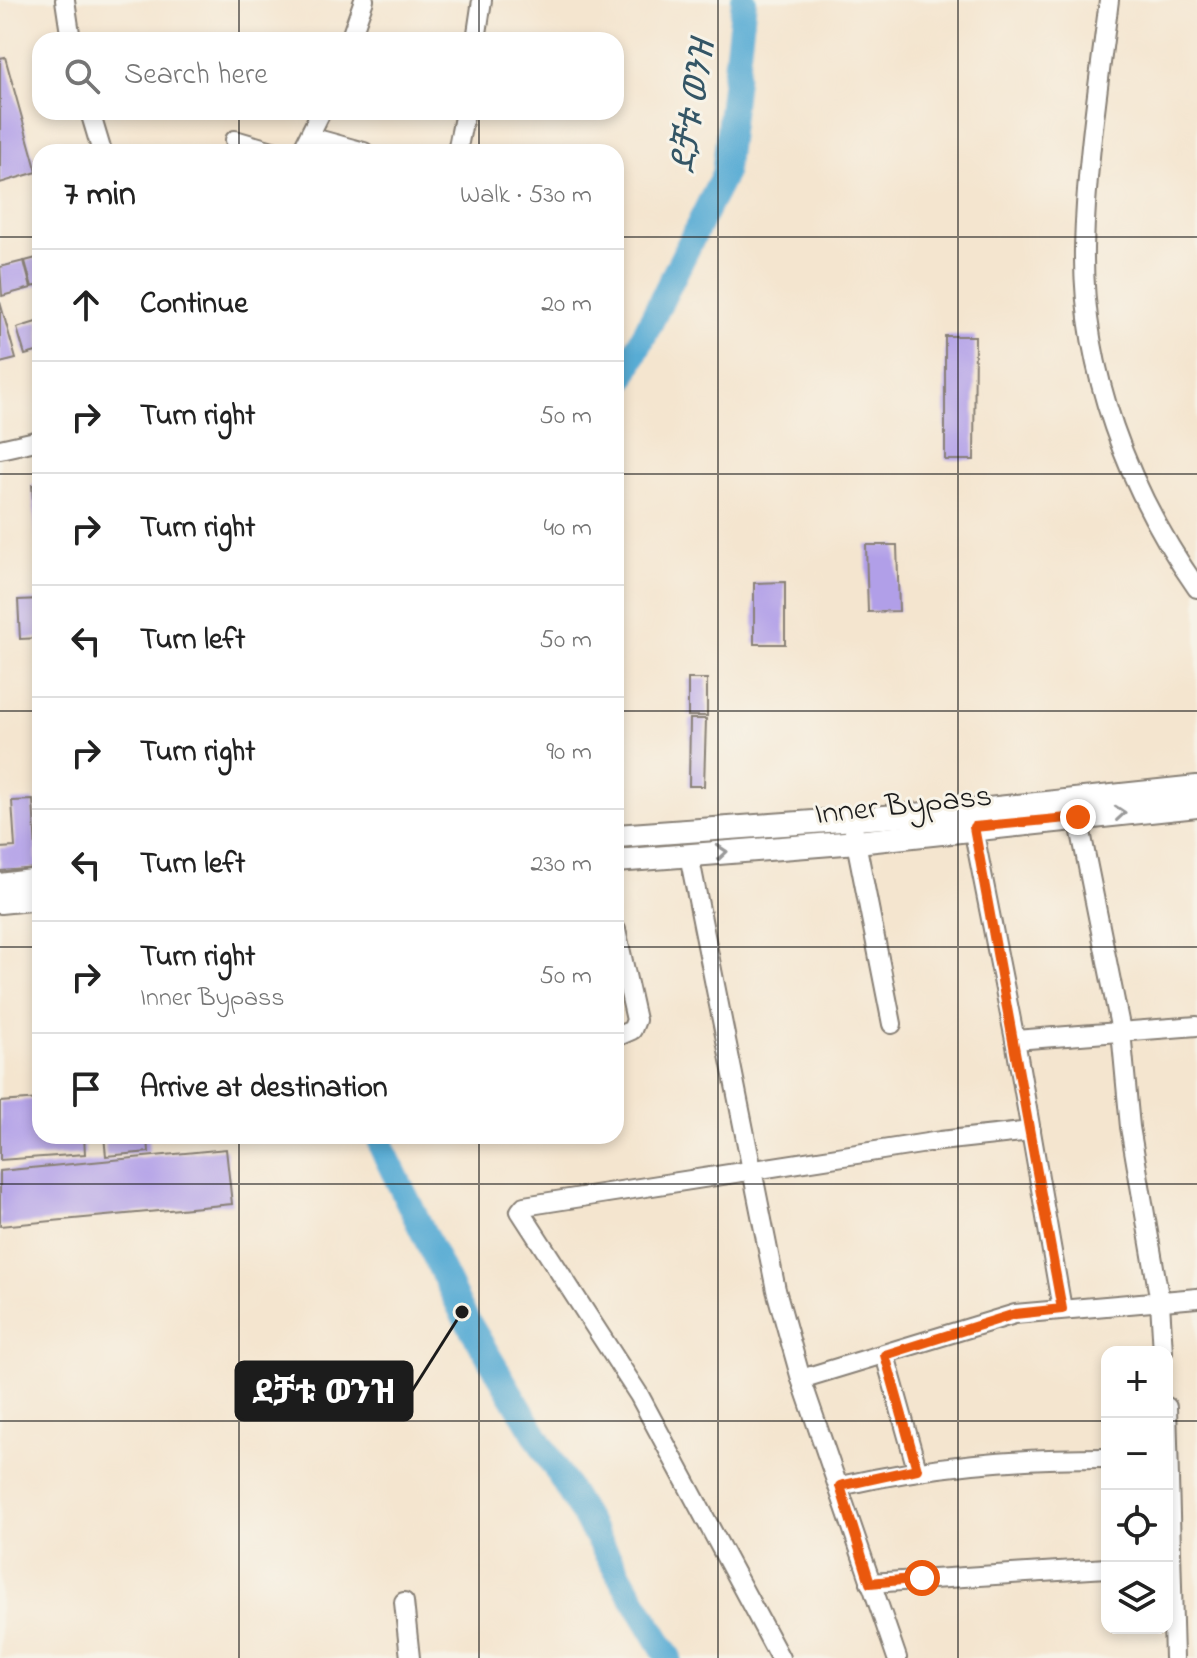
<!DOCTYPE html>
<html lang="en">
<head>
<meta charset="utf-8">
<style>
	:root { --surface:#fff; --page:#f2f2f2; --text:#222; --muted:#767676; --line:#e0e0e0 }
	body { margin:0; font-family:"Indie Flower","Noto Sans Ethiopic",sans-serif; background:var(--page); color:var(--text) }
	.controls { position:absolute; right:24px; bottom:24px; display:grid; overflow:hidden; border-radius:16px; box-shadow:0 4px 12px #0003 }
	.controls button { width:72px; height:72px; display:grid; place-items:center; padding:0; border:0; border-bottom:2px solid var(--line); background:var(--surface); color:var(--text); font:40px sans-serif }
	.stop { position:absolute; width:24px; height:24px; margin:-18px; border:6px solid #ea580c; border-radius:50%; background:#fff }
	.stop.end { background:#ea580c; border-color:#fff; box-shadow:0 2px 8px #0008 }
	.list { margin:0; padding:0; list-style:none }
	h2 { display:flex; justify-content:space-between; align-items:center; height:104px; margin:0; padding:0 32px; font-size:34px }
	h2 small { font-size:26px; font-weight:400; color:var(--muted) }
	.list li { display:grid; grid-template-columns:52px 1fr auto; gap:24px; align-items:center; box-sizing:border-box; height:112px; padding:0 32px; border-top:2px solid var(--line) }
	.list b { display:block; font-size:30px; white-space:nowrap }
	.list p { margin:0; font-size:26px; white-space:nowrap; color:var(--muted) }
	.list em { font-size:26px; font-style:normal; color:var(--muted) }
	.icon { flex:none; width:44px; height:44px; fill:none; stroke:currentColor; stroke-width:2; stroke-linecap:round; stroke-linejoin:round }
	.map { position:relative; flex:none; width:1197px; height:1658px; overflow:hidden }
	.search { position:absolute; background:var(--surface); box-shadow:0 4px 12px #0003; left:32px; top:32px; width:592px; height:88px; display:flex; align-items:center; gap:20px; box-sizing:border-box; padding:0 28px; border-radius:24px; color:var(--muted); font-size:30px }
	.panel { position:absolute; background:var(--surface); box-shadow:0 4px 12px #0003; left:32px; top:144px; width:592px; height:1000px; border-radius:24px }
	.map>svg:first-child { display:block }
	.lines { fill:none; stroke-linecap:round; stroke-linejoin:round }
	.river { stroke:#59acd4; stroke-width:26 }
	.building { fill:#b19fe8 }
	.minor-casing { stroke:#888076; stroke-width:22 }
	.major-casing { stroke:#888076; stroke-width:26 }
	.minor { stroke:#fff; stroke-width:18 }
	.major { stroke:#fff; stroke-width:22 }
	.oneway { stroke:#999 }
	.route { stroke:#ea580c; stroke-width:10 }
	.grid { fill:none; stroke:#1c1c1c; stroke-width:2; stroke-opacity:0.55 }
	.labels { text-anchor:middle; stroke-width:6; stroke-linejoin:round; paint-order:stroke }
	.street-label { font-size:32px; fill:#1c1c1c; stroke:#f7f3e8 }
	.water-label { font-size:34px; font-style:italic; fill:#345666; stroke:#f7f3e8 }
	.leader { fill:none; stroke:#1c1c1c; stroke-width:3 }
	.callout-dot { fill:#1c1c1c; stroke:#f7f3e8; stroke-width:3 }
	.callout { fill:#1c1c1c; stroke:#1c1c1c; stroke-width:3 }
	.callout-label { font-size:34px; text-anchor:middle; font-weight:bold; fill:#fff }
</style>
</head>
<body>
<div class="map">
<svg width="1197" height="1658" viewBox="0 0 1197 1658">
	<rect width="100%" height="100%" fill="#f7f3e8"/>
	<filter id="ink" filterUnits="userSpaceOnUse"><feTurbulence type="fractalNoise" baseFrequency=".0125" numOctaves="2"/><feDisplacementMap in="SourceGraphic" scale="16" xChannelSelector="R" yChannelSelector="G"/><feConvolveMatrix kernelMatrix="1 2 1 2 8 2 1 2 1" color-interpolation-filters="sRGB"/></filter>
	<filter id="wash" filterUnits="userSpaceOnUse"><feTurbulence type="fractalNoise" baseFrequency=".006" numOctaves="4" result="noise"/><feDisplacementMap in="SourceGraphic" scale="32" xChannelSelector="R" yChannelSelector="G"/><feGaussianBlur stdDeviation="1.8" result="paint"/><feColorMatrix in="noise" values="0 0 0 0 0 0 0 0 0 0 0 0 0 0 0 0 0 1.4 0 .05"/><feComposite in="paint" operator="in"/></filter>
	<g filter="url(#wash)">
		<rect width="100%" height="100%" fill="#f4e5cf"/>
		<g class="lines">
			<!-- river -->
			<g class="river">
				<path d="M 616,392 L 724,174 L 744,0"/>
				<path d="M 380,1136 L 382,1148 L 462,1312 L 669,1658"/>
			</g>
		</g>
		<g id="blocks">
			<!-- building -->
			<g class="building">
				<path d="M 5,57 L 37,172 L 0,183 L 0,58 Z"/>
				<path d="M 40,257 L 40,285 L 32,287 L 25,261 Z"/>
				<path d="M 24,261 L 31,288 L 2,296 L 0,267 Z"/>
				<path d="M 0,302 L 16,359 L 0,363 Z"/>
				<path d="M 39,321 L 40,351 L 25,355 L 17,328 Z"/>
				<path d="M 945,336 L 975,336 L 974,460 L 945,460 Z"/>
				<path d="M 32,485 L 40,485 L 40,568 L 38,568 Z"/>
				<path d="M 866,545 L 897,545 L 899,611 L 868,612 Z"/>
				<path d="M 785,582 L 785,644 L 754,644 L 754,583 Z"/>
				<path d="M 40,599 L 40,638 L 20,639 L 18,600 Z"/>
				<rect x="688" y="679" width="19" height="37"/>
				<path d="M 690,719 L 706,719 L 704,786 L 689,786 Z"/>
				<path d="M 33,800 L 37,868 L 0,871 L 0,848 L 15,847 L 12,801 Z"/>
				<path d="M 40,1099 L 40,1136 L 84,1136 L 85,1154 L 0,1160 L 0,1102 Z"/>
				<path d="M 104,1136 L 148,1136 L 149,1152 L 106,1156 Z"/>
				<path d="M 226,1149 L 232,1204 L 0,1226 L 0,1171 Z"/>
			</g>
		</g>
	</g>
	<g filter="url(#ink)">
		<use href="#blocks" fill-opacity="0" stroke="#888076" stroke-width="2"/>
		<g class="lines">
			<defs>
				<g id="minor">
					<path d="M 65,0 L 71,40"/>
					<path d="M 1109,0 C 1099,82 1086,165 1084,248 C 1082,369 1128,490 1197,588"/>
					<path d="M 350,40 L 364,0"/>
					<path d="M 476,40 L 482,0"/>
					<path d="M 90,112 L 102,152"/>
					<path d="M 310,137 L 364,152"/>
					<path d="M 235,140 L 276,152"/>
					<path d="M 301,152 L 321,112"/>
					<path d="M 457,152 L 465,112"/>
					<path d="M 0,449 L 40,440"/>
					<path d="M 1078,817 L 1121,1031 L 1130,1127 L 1160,1302 L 1163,1352"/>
					<path d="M 971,818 L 1015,1040 L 1062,1309"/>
					<path d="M 854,832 L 892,1024"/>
					<path d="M 689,855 L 776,1290 L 801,1379 L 897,1658"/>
					<path d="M 616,930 L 636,1020 L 632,1030 L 616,1037"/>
					<path d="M 1015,1040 L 1197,1026"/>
					<path d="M 885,1355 L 917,1469"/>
					<path d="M 801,1379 L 1015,1314 L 1197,1298"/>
					<path d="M 1167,1407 L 1174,1658"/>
					<path d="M 840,1486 C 934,1465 1011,1458 1107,1458"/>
					<path d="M 870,1583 L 1107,1568"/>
					<path d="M 404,1602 L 410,1658"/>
					<path d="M 780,1658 L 639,1395 L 520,1211 L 524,1206 L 940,1141 L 1031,1131"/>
				</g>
				<g id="major">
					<path d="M 616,836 L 969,811 L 1197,787"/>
					<path d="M 616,861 L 857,842 L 1197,806"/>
					<path d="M 0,885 L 40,880"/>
					<path d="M 0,902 L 40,898"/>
				</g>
			</defs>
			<!-- minor casing -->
			<use href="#minor" class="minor-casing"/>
			<!-- major casing -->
			<use href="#major" class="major-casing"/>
			<!-- minor -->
			<use href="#minor" class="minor"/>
			<!-- major -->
			<use href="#major" class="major"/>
		</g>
		<!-- one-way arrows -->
		<defs><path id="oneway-chevron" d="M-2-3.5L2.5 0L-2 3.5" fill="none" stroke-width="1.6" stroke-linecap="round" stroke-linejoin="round" transform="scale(2)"/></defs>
		<g class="oneway">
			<use href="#oneway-chevron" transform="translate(1120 813) rotate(-5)"/>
			<use href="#oneway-chevron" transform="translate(722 852) rotate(-5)"/>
		</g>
	</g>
	<g class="lines" filter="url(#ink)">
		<!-- route -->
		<path class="route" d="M 922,1578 L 870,1583 L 840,1486 L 917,1469 L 885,1355 L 1015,1314 L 1062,1309 L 974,827 L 1078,817"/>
	</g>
	<!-- grid -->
	<path class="grid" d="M 239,0 L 239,40M 479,0 L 479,40M 718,0 L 718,1658M 958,0 L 958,1658M 239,112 L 239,152M 479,112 L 479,152M 0,237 L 40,237M 616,237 L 1197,237M 0,474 L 40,474M 616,474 L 1197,474M 0,711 L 40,711M 616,711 L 1197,711M 0,947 L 40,947M 616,947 L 1197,947M 239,1136 L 239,1658M 479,1136 L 479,1658M 0,1184 L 1197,1184M 0,1421 L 1107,1421M 1167,1421 L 1197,1421"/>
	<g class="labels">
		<!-- street labels -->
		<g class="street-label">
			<text transform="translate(903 803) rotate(-6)" y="11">Inner Bypass</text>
		</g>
		<!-- water labels -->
		<g class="water-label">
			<text transform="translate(692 106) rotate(-81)" y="12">ደቻቱ ወንዝ</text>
		</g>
	</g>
	<!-- callouts -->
	<path class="leader" d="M462 1312L412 1391"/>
	<circle class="callout-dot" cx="462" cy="1312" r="8"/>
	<rect class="callout" x="236" y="1362" width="176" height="58" rx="8"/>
	<g class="callout-label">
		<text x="324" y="1403">ደቻቱ ወንዝ</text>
	</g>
</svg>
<div class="controls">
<button>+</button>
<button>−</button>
<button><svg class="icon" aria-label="locate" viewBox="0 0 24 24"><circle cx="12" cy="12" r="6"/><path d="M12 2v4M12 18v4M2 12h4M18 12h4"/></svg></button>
<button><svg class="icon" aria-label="layers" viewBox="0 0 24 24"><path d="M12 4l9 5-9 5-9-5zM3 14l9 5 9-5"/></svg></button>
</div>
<div class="stop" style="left:922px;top:1578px"></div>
<div class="stop end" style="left:1078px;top:817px"></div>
<div class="search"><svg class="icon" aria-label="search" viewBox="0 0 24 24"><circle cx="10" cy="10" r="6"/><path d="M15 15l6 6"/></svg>Search here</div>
<section class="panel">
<h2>7 min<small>Walk · 530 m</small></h2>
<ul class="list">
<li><svg class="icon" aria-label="ahead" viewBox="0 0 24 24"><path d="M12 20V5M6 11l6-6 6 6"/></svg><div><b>Continue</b></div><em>20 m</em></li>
<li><svg class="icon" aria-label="right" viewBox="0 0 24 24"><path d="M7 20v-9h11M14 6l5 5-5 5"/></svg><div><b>Turn right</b></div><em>50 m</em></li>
<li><svg class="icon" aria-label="right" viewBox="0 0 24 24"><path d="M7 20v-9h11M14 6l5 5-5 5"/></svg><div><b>Turn right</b></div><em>40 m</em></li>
<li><svg class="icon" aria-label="left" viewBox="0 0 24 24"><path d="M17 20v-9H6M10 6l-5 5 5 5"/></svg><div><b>Turn left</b></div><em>50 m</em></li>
<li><svg class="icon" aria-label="right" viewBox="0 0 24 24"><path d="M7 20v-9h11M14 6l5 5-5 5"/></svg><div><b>Turn right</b></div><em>90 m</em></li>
<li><svg class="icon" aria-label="left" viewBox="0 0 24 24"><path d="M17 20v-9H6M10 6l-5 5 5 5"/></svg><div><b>Turn left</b></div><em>230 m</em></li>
<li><svg class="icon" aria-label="right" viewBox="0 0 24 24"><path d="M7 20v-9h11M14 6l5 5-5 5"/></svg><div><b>Turn right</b><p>Inner Bypass</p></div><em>50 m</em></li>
<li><svg class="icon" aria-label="arrive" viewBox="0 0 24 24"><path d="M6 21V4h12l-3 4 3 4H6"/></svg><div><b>Arrive at destination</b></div></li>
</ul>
</section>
</div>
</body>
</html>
